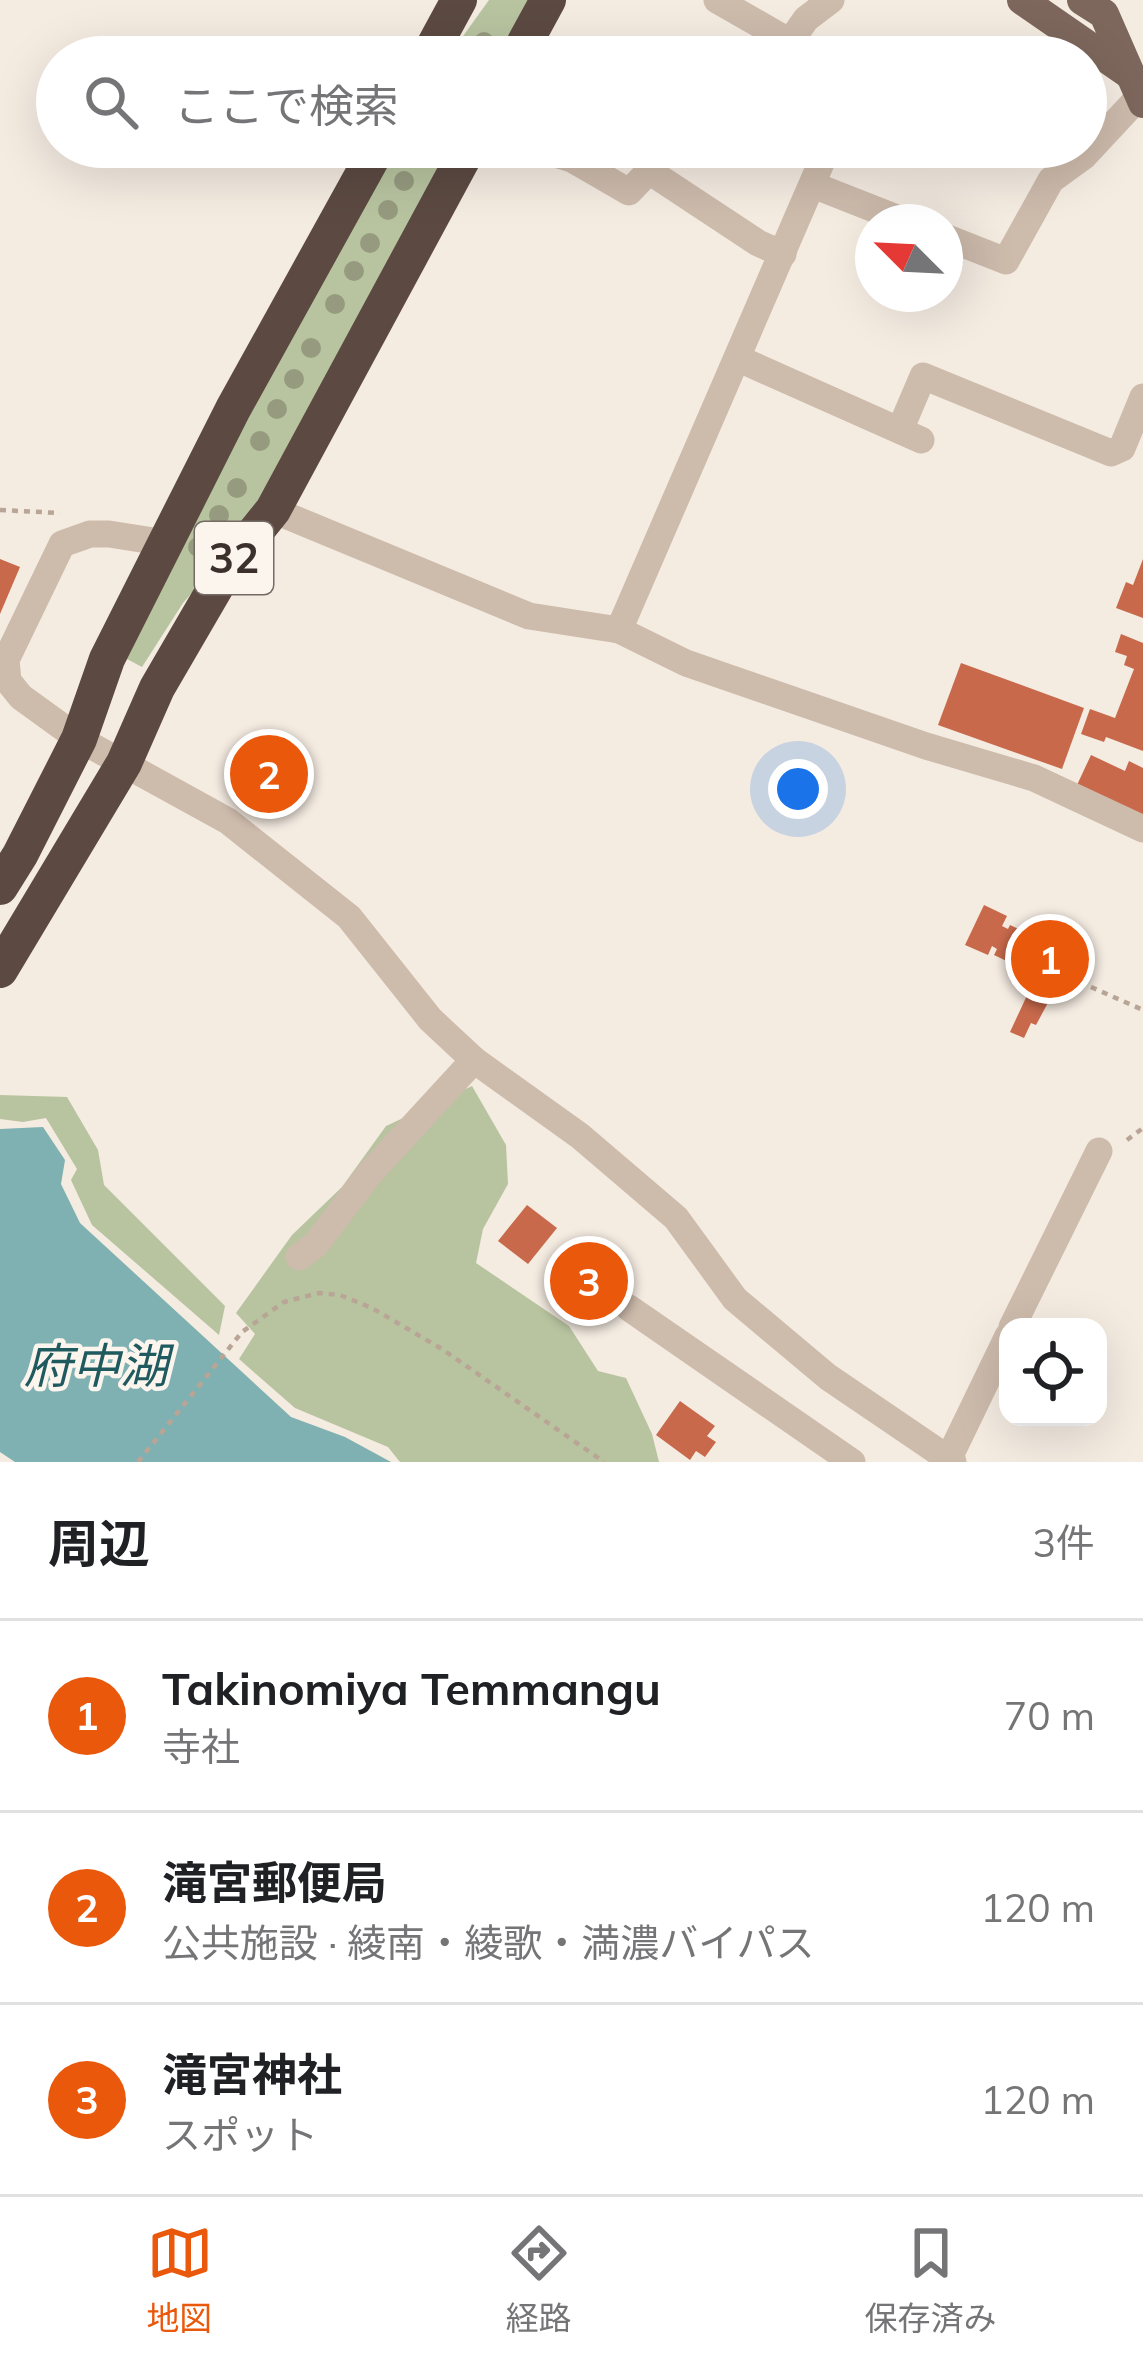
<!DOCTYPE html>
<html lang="ja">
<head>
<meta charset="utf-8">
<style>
	:root { --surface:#fff; --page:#f2f2f2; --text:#202124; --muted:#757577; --line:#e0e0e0; --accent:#ea580c }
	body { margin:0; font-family:Mulish,"Noto Sans JP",sans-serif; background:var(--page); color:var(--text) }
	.controls { position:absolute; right:36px; bottom:36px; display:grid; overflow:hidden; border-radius:24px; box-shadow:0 12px 48px #0002 }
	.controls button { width:108px; height:108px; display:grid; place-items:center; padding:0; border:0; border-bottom:3px solid var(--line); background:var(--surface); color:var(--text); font:60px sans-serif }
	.compass { position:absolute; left:855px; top:204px; width:108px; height:108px; border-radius:50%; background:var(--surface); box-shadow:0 12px 48px #0002; rotate:294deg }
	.you { position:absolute; left:798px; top:789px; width:42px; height:42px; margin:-30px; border:9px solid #fff; border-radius:50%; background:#1a73e8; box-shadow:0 0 0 18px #1a73e833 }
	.badge { display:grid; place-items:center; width:78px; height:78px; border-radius:50%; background:var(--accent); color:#fff; font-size:39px; font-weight:700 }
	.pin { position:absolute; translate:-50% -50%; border:6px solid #fff; box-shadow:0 3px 12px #0006 }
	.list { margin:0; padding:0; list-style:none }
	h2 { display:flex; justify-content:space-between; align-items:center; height:156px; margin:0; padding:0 48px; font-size:51px }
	h2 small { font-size:39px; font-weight:400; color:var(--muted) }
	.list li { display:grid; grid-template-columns:78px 1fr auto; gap:36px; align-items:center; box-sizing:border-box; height:192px; padding:0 48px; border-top:3px solid var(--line) }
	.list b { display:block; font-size:45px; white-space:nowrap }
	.list p { margin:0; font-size:39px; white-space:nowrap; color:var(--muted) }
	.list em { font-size:39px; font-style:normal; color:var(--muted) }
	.icon { flex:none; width:66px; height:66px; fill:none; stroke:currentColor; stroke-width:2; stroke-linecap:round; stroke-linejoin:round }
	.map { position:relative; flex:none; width:1143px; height:1462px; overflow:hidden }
	.search { position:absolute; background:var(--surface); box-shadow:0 12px 48px #0002; left:36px; right:36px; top:36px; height:132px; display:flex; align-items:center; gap:30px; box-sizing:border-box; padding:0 42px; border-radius:66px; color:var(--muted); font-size:45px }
	.sheet { height:732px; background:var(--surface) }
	nav { display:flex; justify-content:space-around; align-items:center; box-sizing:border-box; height:168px; border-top:3px solid var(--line); background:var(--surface); font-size:33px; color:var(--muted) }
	nav a { display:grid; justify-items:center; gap:6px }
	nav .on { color:var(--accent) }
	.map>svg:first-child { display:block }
	.green { fill:#b8c4a0 }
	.water { fill:#7fb0b2 }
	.building { fill:#c8694b }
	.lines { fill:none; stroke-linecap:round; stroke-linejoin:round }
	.path { stroke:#b9a596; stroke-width:4.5; stroke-dasharray:6 6; stroke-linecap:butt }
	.minor { stroke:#cdbbac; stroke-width:27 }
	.major { stroke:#7d675c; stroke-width:30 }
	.highway { stroke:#5c4a42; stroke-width:36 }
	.tree { fill:#969b7f }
	.labels { text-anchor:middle; stroke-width:9; stroke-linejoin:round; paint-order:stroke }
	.shield { fill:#fbf5ee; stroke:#756b66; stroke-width:3 }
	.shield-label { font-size:42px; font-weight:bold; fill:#3b302b }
	.water-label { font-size:48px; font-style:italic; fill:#1f5a5e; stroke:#fbf5ee }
</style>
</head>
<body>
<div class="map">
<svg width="1143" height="1462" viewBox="0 0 1143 1462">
	<rect width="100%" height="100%" fill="#f4ebe1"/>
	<!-- green -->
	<g class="green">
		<path d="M 489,0 L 533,0 L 503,57 L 448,57 Z"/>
		<path d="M 397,147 L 455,147 L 242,535 L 183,603 L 142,667 L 127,659 L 249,415 Z"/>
		<path d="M 472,1086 L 506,1145 L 508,1184 L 483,1229 L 476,1263 L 569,1326 L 598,1371 L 626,1378 L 652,1434 L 659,1462 L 400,1462 L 388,1447 L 295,1408 L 239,1359 L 255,1334 L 236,1313 L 292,1235 L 342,1187 L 386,1126 Z"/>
		<path d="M 0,1095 L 67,1097 L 98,1150 L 104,1185 L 225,1306 L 219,1335 L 92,1225 L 71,1180 L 77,1169 L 46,1118 L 23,1122 L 0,1119 Z"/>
	</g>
	<!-- water -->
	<path class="water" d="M 43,1127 L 65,1160 L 61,1184 L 80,1223 L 291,1417 L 345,1437 L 391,1462 L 15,1462 L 0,1452 L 0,1129 Z"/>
	<!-- building -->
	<g class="building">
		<path d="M 0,559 L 20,567 L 0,614 Z"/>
		<path d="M 1143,559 L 1143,618 L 1116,608 L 1126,582 L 1133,585 Z"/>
		<path d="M 1121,634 L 1143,643 L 1143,751 L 1106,737 L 1104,742 L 1081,734 L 1090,709 L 1115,718 L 1134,669 L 1124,665 L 1127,656 L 1115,652 Z"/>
		<path d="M 961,663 L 1084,708 L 1062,769 L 938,725 Z"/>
		<path d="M 1091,755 L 1125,771 L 1129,761 L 1143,768 L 1143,817 L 1077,785 Z"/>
		<path d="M 984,905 L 1007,916 L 1002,926 L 1008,929 L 1010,925 L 1051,944 L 1055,934 L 1077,945 L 1072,956 L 1085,962 L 1082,969 L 1086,971 L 1076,992 L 1058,984 L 1036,1025 L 1031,1023 L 1024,1038 L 1010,1032 L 1030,989 L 1013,981 L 1019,967 L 994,955 L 997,949 L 992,946 L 988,955 L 965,945 Z"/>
		<path d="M 527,1205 L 557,1228 L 528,1264 L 498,1241 Z"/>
		<path d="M 567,1246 L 591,1264 L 598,1256 L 626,1277 L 617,1290 L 623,1295 L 611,1312 L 605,1307 L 597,1318 L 552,1284 L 558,1275 L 550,1269 Z"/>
		<path d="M 680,1401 L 715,1426 L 707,1436 L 716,1442 L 705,1457 L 696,1451 L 690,1460 L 656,1435 Z"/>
	</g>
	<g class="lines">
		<!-- path -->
		<g class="path">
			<path d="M 0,510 L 60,513"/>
			<path d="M 1091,987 L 1143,1010"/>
			<path d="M 1127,1140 L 1143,1128"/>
			<path d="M 138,1462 L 242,1332 L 284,1302 L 319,1293 L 340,1295 L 372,1308 L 442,1349 L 604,1462"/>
		</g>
		<!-- minor -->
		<g class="minor">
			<path d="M 717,0 L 790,42"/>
			<path d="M 802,57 L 790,42 L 806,19 L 831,0"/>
			<path d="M 532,147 L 572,159 L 629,192 L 649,171 L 758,243 L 783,254"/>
			<path d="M 813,185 L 907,222"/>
			<path d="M 945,237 L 1006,261 L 1051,180 L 1084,156 L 1140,96"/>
			<path d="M 739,359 L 921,440"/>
			<path d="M 900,430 L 923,376 L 1111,453 L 1122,448 L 1143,397"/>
			<path d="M 273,510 L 529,616 L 619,630 L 686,663 L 926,746 L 1034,778 L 1143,829"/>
			<path d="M 166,543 L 109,534 L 90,534 L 62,544 L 6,660 L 8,681 L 21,697 L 79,739 L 228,821 L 349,917 L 430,1019 L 474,1060 L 580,1136 L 676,1218 L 735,1299 L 828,1377 L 953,1462"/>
			<path d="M 619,630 L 828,147"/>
			<path d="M 299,1257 L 316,1244 L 370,1173 L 474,1060"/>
			<path d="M 629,1308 L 852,1462"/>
			<path d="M 1012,1327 L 1099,1151"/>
			<path d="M 949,1458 L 1008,1336"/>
		</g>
		<!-- major -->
		<g class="major">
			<path d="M 1022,0 L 1132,76"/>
			<path d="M 1082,0 L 1104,14 L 1143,103"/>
		</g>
		<!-- highway -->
		<g class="highway">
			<path d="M 428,57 L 459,0"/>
			<path d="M 517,57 L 548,0"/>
			<path d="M 0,887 L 20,855 L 79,739 L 107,659 L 233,409 L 378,147"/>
			<path d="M 0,970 L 124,763 L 157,688 L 228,566 L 273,510 L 469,147"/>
		</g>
	</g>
	<!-- trees -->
	<g class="tree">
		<circle cx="484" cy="42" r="10"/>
		<circle cx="404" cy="181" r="10"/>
		<circle cx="388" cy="210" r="10"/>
		<circle cx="370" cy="243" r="10"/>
		<circle cx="354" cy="271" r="10"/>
		<circle cx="335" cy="304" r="10"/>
		<circle cx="311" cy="348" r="10"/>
		<circle cx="294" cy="379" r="10"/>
		<circle cx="277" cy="409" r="10"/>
		<circle cx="260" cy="441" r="10"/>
		<circle cx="237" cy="488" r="10"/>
		<circle cx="219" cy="515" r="10"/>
		<circle cx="198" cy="547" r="10"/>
	</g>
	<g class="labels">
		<!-- shield labels -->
		<rect class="shield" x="195" y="522" width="78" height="72" rx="9"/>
		<g class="shield-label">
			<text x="234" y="573">32</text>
		</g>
		<!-- water labels -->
		<g class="water-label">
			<text x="96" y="1383">府中湖</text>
		</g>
	</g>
</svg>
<div class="controls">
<button><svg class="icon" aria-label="locate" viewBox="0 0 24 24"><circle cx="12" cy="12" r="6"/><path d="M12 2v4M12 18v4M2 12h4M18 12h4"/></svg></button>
</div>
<svg class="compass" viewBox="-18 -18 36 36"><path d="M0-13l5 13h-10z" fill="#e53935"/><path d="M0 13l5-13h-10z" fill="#757577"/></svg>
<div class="you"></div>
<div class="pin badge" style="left:1050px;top:959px">1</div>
<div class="pin badge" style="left:269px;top:774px">2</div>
<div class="pin badge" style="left:589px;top:1281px">3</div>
<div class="search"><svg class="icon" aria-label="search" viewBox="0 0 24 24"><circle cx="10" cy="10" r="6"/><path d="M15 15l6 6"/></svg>ここで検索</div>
</div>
<section class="sheet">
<h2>周辺<small>3件</small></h2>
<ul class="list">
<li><span class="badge">1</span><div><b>Takinomiya Temmangu</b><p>寺社</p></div><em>70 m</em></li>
<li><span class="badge">2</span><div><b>滝宮郵便局</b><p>公共施設 · 綾南・綾歌・満濃バイパス</p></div><em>120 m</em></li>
<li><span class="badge">3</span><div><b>滝宮神社</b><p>スポット</p></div><em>120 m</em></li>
</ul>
</section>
<nav>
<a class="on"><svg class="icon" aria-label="map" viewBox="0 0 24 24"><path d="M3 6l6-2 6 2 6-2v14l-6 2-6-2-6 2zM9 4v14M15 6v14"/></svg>地図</a>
<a><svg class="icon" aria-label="directions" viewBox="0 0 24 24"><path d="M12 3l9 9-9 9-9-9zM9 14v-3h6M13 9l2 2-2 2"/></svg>経路</a>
<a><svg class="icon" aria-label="saved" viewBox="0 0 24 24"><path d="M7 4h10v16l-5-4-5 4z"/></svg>保存済み</a>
</nav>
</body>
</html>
